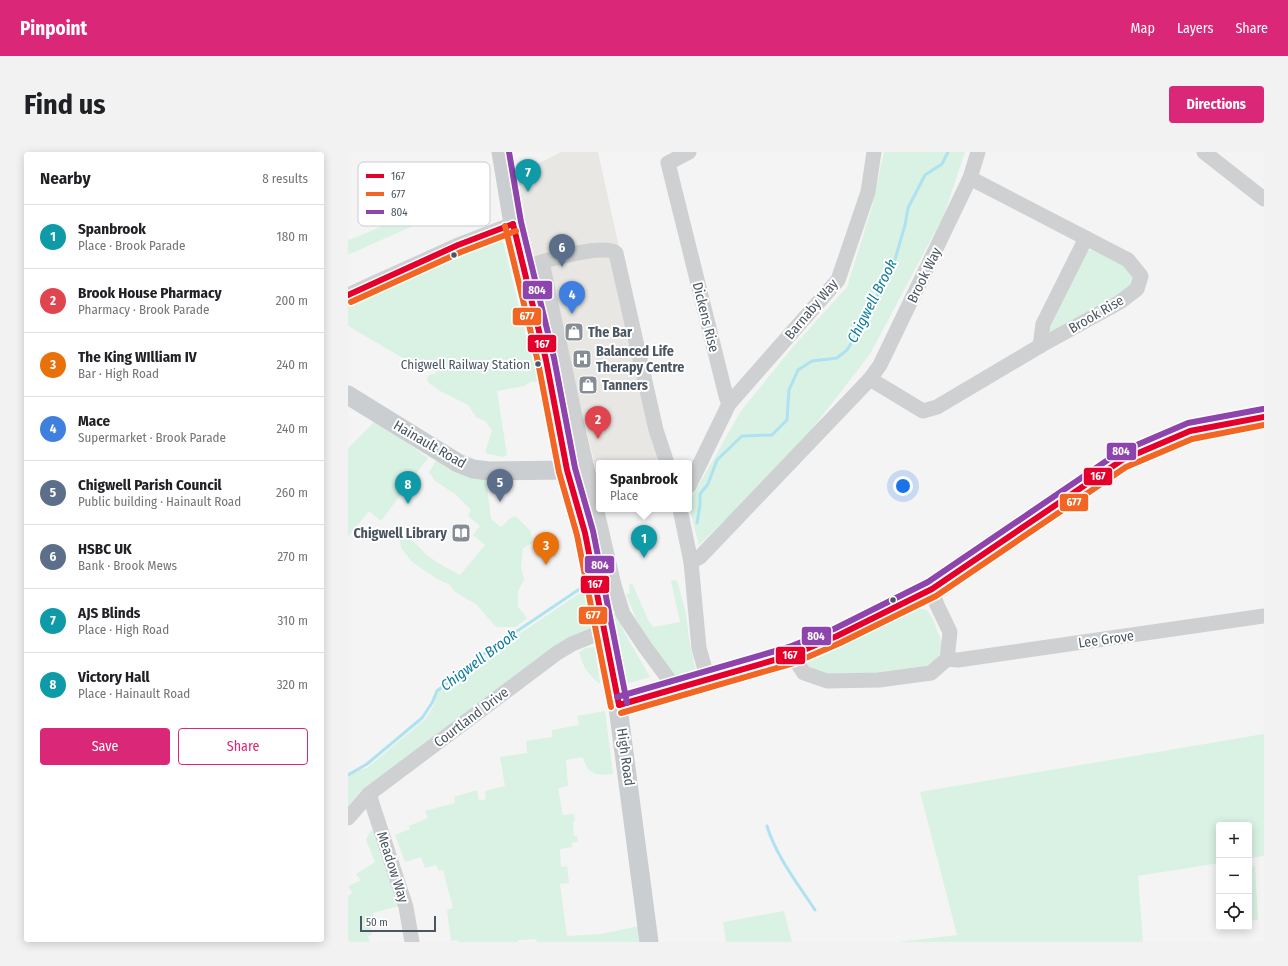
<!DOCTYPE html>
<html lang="en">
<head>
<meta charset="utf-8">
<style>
	:root { --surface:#fff; --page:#f2f2f2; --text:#202124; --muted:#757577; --line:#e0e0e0; --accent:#db2777 }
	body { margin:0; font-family:"Fira Sans Condensed",sans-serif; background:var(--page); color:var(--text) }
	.controls { position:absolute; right:12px; bottom:12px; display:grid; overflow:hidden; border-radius:4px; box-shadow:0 2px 10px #0003 }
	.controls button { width:36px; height:36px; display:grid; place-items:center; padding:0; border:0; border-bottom:1px solid var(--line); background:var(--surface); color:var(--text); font:20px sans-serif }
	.scale { position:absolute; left:12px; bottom:10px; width:76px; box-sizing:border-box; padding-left:4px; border:2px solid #4a5661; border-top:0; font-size:11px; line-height:14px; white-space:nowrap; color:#4a5661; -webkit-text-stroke:3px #fff; paint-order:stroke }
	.you { position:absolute; left:555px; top:334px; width:14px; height:14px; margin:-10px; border:3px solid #fff; border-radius:50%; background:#1a73e8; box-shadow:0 0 0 6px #1a73e833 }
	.badge { display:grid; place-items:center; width:26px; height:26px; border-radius:50%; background:var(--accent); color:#fff; font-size:13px; font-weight:700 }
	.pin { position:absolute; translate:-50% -33px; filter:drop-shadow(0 1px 2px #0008) }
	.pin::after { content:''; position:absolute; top:21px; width:14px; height:12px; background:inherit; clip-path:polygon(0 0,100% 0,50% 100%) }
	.popup { position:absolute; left:248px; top:308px; width:96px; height:52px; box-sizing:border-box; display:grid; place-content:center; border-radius:4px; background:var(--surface); filter:drop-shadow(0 1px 3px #0005); font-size:13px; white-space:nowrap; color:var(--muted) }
	.popup b { font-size:15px; color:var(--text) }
	.popup::after { content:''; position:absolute; left:50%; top:100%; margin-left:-8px; border:8px solid transparent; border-top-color:var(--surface) }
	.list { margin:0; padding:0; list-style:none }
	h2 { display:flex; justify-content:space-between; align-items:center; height:52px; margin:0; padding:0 16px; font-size:17px }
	h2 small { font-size:13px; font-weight:400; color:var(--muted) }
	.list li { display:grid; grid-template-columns:26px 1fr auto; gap:12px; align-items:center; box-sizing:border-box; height:64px; padding:0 16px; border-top:1px solid var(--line) }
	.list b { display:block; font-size:15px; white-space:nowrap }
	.list p { margin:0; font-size:13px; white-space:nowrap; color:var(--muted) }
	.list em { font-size:13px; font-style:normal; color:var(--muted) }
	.actions { display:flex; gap:8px; padding:12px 16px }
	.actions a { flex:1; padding:9px 0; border:1px solid var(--accent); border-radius:4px; text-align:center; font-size:14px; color:var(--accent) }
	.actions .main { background:var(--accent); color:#fff }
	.icon { flex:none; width:22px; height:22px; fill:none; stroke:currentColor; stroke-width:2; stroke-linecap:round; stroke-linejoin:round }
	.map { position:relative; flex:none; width:916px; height:790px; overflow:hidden; border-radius:4px }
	header { display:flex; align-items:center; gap:24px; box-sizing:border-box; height:56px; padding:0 20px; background:var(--accent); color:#fff }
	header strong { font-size:19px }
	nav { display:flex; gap:22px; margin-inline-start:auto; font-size:14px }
	.intro { display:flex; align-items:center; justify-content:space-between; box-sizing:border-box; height:96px; padding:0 24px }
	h1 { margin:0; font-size:28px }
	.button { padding:10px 18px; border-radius:4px; background:var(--accent); color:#fff; font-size:14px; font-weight:700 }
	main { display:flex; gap:24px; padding:0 24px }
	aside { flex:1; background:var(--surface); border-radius:4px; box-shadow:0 2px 10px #0003 }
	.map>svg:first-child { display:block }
	.commercial { fill:#e8e7e3 }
	.green { fill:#d9f2e3 }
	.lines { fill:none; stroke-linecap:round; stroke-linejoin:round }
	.stream { stroke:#aee2f0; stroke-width:3 }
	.minor { stroke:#ced0d2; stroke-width:15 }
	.major { stroke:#caced1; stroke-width:19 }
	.bus-1-casing { stroke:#fff; stroke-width:9 }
	.bus-2-casing { stroke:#fff; stroke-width:9 }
	.bus-3-casing { stroke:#fff; stroke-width:9 }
	.bus-1 { stroke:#e4002b; stroke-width:6 }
	.bus-2 { stroke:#f26522; stroke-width:6 }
	.bus-3 { stroke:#8e44ad; stroke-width:6 }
	.bus-dot { fill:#4a5661; stroke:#fff; stroke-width:1.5 }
	.labels { text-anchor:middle; stroke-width:4; stroke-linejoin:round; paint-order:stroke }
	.bus-label { font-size:13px; fill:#4a5661; stroke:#fff; text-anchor:end }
	.street-label { font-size:14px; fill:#4a5661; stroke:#fff }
	.poi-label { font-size:14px; font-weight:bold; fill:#4a5661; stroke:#fff; text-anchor:start }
	.water-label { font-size:15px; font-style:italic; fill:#0c7c9b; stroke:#fff }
	.key { fill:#fff; stroke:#c9ccd0; stroke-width:1 }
	.key-label { font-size:11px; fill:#4a5661 }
	.line-badge { stroke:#fff; stroke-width:1.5 }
	.badge-label { font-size:11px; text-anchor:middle; font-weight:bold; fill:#fff }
</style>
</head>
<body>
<header>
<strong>Pinpoint</strong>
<nav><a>Map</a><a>Layers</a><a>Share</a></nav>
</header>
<div class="intro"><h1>Find us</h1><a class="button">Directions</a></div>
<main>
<aside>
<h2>Nearby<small>8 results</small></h2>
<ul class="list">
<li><span class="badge" style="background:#0f9aa8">1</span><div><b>Spanbrook</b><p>Place · Brook Parade</p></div><em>180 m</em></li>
<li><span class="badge" style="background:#e0444e">2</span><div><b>Brook House Pharmacy</b><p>Pharmacy · Brook Parade</p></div><em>200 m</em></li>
<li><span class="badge" style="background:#e8710a">3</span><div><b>The King WIlliam IV</b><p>Bar · High Road</p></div><em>240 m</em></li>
<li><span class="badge" style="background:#3f7fe0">4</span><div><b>Mace</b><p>Supermarket · Brook Parade</p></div><em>240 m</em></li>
<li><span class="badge" style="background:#5c6f8a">5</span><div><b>Chigwell Parish Council</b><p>Public building · Hainault Road</p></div><em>260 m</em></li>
<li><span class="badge" style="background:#5c6f8a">6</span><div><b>HSBC UK</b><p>Bank · Brook Mews</p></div><em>270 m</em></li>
<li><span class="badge" style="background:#0f9aa8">7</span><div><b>AJS Blinds</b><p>Place · High Road</p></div><em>310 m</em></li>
<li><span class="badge" style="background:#0f9aa8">8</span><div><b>Victory Hall</b><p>Place · Hainault Road</p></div><em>320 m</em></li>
</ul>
<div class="actions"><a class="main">Save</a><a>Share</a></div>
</aside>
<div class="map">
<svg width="916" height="790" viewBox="0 0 916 790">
	<rect width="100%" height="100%" fill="#f4f4f4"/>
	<!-- commercial -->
	<path class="commercial" d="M 213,0 L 250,0 L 271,95 L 267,107 L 310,307 L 293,311 L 251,311 L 251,320 L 249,321 L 200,120 L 208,108 L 182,103 L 168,23 Z"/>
	<!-- green -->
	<g class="green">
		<path d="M 536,0 L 617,0 L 596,63 L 522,202 L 444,303 L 351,393 L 341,355 L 341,350 L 393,259 L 444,196 L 499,135 L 524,55 Z"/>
		<path d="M 127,28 L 134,43 L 0,103 L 0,87 L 1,88 L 49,68 L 47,62 Z"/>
		<path d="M 152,77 L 181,197 L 192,229 L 182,230 L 177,234 L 149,239 L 159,303 L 155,305 L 137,301 L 144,278 L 137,269 L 128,265 L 120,253 L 92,239 L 82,232 L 79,228 L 81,223 L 89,221 L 86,219 L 72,216 L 0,174 L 0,144 Z"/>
		<path d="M 739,97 L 748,100 L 785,118 L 789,137 L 703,182 L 699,174 Z"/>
		<path d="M 28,268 L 80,306 L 33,369 L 21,359 L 0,385 L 0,296 Z"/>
		<path d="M 227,293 L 265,456 L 277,482 L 302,525 L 278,532 L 225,295 Z"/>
		<path d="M 88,309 L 94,310 L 139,327 L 139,335 L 143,367 L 153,375 L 161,367 L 167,364 L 171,367 L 183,380 L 184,391 L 175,396 L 173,415 L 176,428 L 170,439 L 170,455 L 179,466 L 168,475 L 148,475 L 128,452 L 107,440 L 102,433 L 89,427 L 64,410 L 53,396 L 52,388 L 60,386 C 68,391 72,396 79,403 C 89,411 100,417 112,423 L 137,393 L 125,383 L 132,374 L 120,364 L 123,358 L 107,342 L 87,329 L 81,320 Z"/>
		<path d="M 329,428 L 338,462 L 341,487 L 348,519 L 326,524 L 323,522 L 289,469 L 278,442 L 282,441 L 281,433 L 284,431 L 301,470 L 305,475 L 332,470 L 323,429 Z"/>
		<path d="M 238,437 L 246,480 L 215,489 L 11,641 L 0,654 L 0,622 L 1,620 L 19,616 L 77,567 L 86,553 L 88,538 Z"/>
		<path d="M 572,457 L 579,458 L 585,467 L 594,492 L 590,506 L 580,515 L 533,523 L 481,525 L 461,518 L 459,510 Z"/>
		<path d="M 247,495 L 252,532 C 240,522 235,516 231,500 L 238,496 Z"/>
		<path d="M 257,559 L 265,622 C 249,624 239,623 235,605 L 218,608 L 220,634 L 210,636 L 215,663 L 226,662 L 227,670 L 225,671 L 226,684 L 229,684 L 230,690 L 224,691 L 224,695 L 212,697 L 213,715 L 219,714 L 221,731 L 212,732 L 219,784 L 253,782 L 291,774 L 293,790 L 189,790 L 188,787 L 170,788 L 170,790 L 110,790 L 109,788 L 103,789 L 99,758 L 105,756 L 95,718 L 91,719 L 88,713 L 77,716 L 73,705 L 57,710 L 47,683 L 62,677 L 61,674 L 80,666 L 77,659 L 107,651 L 106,645 L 129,638 L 131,649 L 138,647 L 137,639 L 157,634 L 152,605 L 179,601 L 178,589 L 204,585 L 204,578 L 231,573 L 229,564 Z"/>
		<path d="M 916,582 L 916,704 L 901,706 L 901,673 L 871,673 L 871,711 L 790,724 L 795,790 L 550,790 L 609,783 L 572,640 Z"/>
		<path d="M 23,678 L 26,680 L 51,754 L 25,761 L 28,773 L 22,774 L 24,783 L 20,784 L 22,790 L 0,790 L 0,744 L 4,741 L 0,734 L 13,728 L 8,722 L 27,710 L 18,688 Z"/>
		<path d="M 907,714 L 910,768 L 901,768 L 901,715 Z"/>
		<path d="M 436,759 L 444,790 L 378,790 L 375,770 Z"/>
	</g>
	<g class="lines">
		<!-- stream -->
		<g class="stream">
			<path d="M 349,371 L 352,353 L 352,342 L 360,332 L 369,308 L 394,284 L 424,283 L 439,268 L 441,238 L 450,218 L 464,209 L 489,206 L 499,198 L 514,173 L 546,111 L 557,73 L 560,56 L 577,23 L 594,12 L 600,0"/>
			<path d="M 0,623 L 19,612 L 74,566 L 84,551 L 89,539 L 141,498 L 236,434"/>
			<path d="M 419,674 C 428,704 450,732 467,758"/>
		</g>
		<!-- minor -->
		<g class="minor">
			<path d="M 341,0 L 320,11 L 378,244 L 381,252 L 341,334"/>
			<path d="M 856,0 L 916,47"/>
			<path d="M 194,110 L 229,273 L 266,433 L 275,462 L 297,495 L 328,537"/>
			<path d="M 184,113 C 199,108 257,91 268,101 L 308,278 L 319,311"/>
			<path d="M 0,143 L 110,93 L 165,72"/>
			<path d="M 692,194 L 695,172 L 738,86"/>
			<path d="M 522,227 L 575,259 L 589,255 L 692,194 L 772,150 L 789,137 L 793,124 L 780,108 L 622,26"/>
			<path d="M 381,252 L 490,128 L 520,40 L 526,0"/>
			<path d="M 332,357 L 343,410 L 351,496 L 360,528"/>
			<path d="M 343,410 L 352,405 L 522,227 L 532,213 L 622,26 L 630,0"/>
			<path d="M 444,503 L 456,521 L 479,529 L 531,528 L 583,521 L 599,507 L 602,480 L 589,453 L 584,437"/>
			<path d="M 599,507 L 610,508 L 916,464"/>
			<path d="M 21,642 L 58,755 L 64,790"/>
			<path d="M 0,666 L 21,642 L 209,501 L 224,492 L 256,479"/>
		</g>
		<!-- major -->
		<g class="major">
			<path d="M 153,0 L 165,72 L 198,208 L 219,318 L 237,381 L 268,540 L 301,790"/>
			<path d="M 0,243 L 110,311 L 125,317 L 141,319 L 219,318"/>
			<path d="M 271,553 L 444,503 L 489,484 L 584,437 L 774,308 L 842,279 L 907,266 L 916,265"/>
		</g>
		<defs>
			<g id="bus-1">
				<path d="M 165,72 L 198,208 L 219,318 L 237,381 L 271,553"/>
				<path d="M 0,143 L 110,93 L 165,72"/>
				<path d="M 271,553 L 444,503 L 489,484 L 584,437 L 774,308 L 842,279 L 916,265"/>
			</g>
			<g id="bus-2">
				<path d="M 157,74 L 190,210 L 211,320 L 229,383 L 263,555"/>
				<path d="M 3,150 L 113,100 L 168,79"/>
				<path d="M 273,561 L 446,511 L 492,491 L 588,444 L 778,315 L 844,287 L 916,273"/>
			</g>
			<g id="bus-3">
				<path d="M 161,0 L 173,70 L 206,206 L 227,316 L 245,379 L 279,551"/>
				<path d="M 269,545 L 441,495 L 486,477 L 580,430 L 770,301 L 840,271 L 915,257"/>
			</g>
		</defs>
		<!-- bus-1 casing -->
		<use href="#bus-1" class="bus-1-casing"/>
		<!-- bus-2 casing -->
		<use href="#bus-2" class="bus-2-casing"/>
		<!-- bus-3 casing -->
		<use href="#bus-3" class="bus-3-casing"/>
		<!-- bus-1 -->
		<use href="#bus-1" class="bus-1"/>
		<!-- bus-2 -->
		<use href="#bus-2" class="bus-2"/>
		<!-- bus-3 -->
		<use href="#bus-3" class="bus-3"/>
	</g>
	<!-- icons -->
	<defs>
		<symbol id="shop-square" viewBox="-11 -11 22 22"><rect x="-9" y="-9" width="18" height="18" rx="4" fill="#868d94" stroke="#fff"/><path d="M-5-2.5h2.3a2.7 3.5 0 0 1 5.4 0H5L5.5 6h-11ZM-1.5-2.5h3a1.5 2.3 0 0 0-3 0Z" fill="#fff"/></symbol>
		<symbol id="hospital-square" viewBox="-11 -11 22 22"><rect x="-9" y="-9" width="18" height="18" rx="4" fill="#868d94" stroke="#fff"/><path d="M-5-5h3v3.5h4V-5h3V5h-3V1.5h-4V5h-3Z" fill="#fff"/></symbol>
		<symbol id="library-square" viewBox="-11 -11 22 22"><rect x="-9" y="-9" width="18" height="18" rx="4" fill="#868d94" stroke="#fff"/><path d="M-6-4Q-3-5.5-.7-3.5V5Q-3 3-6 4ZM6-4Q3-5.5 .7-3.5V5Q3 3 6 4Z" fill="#fff"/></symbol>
	</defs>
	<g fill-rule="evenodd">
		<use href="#shop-square" x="215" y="169" width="22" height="22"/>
		<use href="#hospital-square" x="223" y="196" width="22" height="22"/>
		<use href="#shop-square" x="229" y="222" width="22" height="22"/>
		<use href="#library-square" x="102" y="370" width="22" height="22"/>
	</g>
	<!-- markers -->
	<g class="bus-dot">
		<circle cx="106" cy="103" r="3.5"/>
		<circle cx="190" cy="212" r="3.5"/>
		<circle cx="545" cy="448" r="3.5"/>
	</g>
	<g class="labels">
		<!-- bus labels -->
		<g class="bus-label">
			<text x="182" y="217">Chigwell Railway Station</text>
		</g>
		<!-- street labels -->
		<g class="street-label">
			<text transform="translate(576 123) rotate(-64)" y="5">Brook Way</text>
			<text transform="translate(463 157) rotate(-50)" y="5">Barnaby Way</text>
			<text transform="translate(748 162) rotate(-30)" y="5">Brook Rise</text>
			<text transform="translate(358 165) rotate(76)" y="5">Dickens Rise</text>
			<text transform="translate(82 292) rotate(30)" y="5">Hainault Road</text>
			<text transform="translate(758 487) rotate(-8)" y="5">Lee Grove</text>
			<text transform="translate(123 565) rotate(-37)" y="5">Courtland Drive</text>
			<text transform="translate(278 605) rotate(82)" y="5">High Road</text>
			<text transform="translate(45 715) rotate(72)" y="5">Meadow Way</text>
		</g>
		<!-- poi labels -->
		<g class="poi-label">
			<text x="240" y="185">The Bar</text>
			<text x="248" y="204">Balanced Life<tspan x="248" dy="16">Therapy Centre</tspan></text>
			<text x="254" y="238">Tanners</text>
			<text x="99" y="386" text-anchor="end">Chigwell Library</text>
		</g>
		<!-- water labels -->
		<g class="water-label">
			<text transform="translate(524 149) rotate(-63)" y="5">Chigwell Brook</text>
			<text transform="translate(131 508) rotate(-37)" y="5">Chigwell Brook</text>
		</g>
	</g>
	<!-- legend -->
	<rect x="10" y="10" width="132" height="64" rx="6" class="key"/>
	<rect x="18" y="22" width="18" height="4" fill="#e4002b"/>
	<rect x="18" y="40" width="18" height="4" fill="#f26522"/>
	<rect x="18" y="58" width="18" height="4" fill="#8e44ad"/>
	<g class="key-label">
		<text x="43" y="28">167</text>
		<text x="43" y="46">677</text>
		<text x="43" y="64">804</text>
	</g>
	<g class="line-badge">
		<rect x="174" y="128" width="31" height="20" rx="4" fill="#8e44ad"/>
		<rect x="164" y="155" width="30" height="19" rx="4" fill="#f26522"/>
		<rect x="179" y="182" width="30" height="19" rx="4" fill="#e4002b"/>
		<rect x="758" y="290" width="31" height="19" rx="4" fill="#8e44ad"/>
		<rect x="735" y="315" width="30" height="19" rx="4" fill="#e4002b"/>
		<rect x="711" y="341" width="30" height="19" rx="4" fill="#f26522"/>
		<rect x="236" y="403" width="31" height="19" rx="4" fill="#8e44ad"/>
		<rect x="232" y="423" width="30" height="19" rx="4" fill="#e4002b"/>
		<rect x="230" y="454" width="30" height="19" rx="4" fill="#f26522"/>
		<rect x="453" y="474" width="31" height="20" rx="4" fill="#8e44ad"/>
		<rect x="427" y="494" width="31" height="19" rx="4" fill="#e4002b"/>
	</g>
	<g class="badge-label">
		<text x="189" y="142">804</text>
		<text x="179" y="168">677</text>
		<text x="194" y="196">167</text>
		<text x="773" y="303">804</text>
		<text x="750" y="328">167</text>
		<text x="726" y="354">677</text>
		<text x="252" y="417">804</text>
		<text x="247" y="436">167</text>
		<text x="245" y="467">677</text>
		<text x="468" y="488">804</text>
		<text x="442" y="507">167</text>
	</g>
</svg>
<div class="controls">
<button>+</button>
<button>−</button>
<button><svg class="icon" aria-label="locate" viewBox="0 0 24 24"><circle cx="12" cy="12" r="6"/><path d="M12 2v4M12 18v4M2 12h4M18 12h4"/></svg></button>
</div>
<div class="scale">50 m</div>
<div class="you"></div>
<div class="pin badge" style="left:296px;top:406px;background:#0f9aa8">1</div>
<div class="popup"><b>Spanbrook</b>Place</div>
<div class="pin badge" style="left:250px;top:287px;background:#e0444e">2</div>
<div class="pin badge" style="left:198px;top:413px;background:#e8710a">3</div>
<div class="pin badge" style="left:224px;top:162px;background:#3f7fe0">4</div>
<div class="pin badge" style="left:152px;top:350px;background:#5c6f8a">5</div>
<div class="pin badge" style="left:214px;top:115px;background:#5c6f8a">6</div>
<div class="pin badge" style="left:180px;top:40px;background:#0f9aa8">7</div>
<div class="pin badge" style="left:60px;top:352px;background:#0f9aa8">8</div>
</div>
</main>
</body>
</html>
